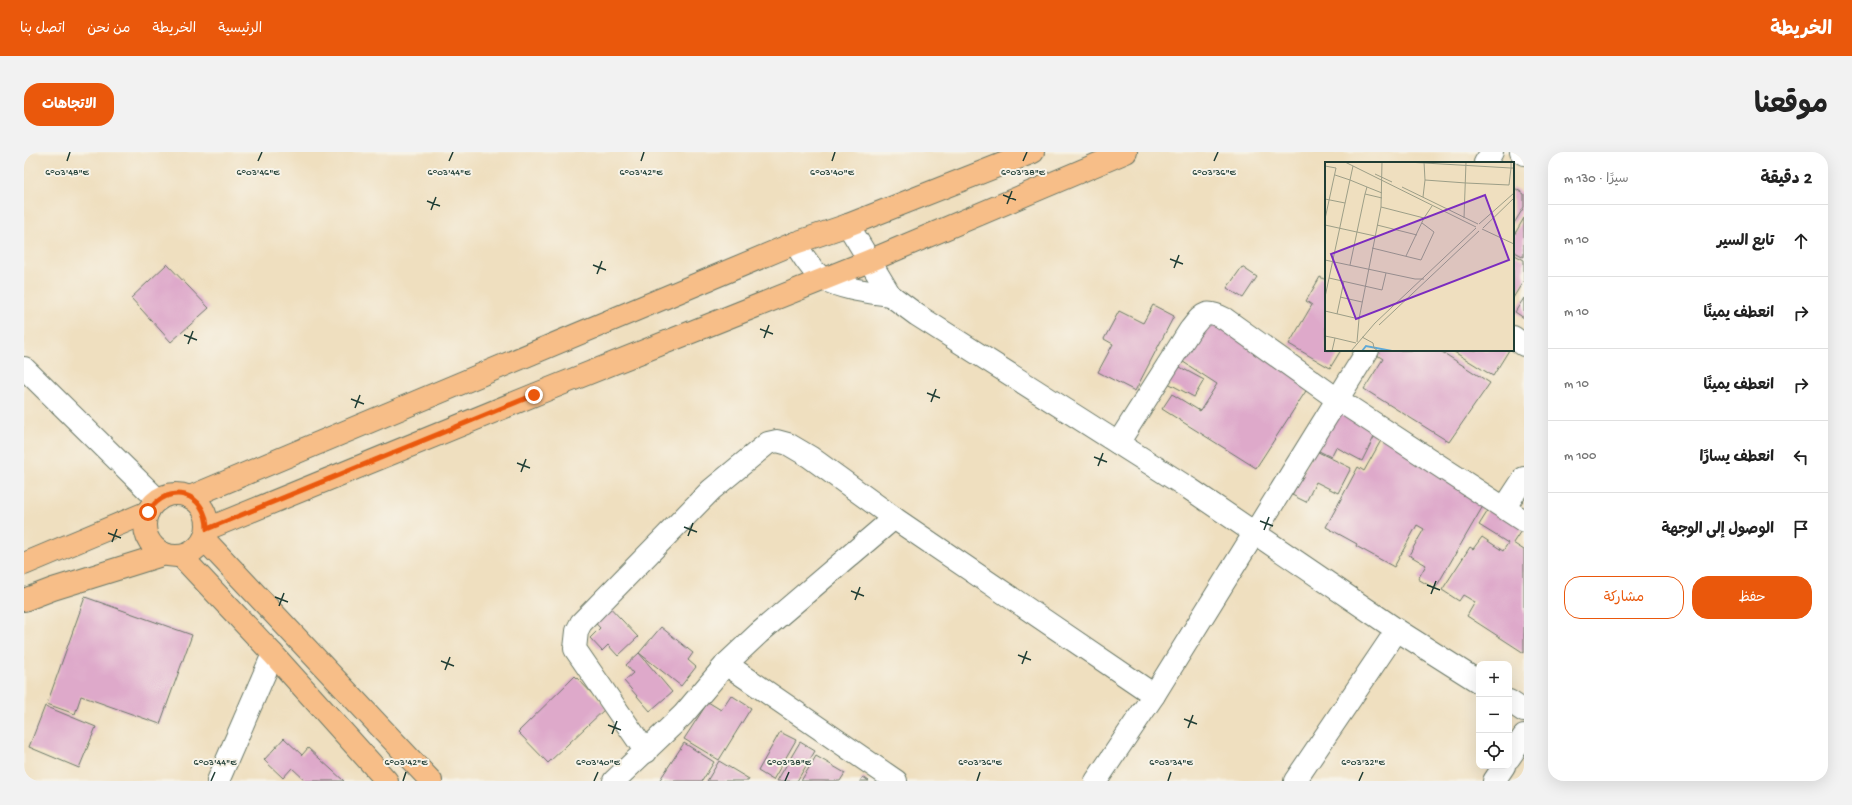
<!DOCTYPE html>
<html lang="ar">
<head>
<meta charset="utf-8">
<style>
	:root { --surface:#fff; --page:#f2f2f2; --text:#222; --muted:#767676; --line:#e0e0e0; --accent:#ea580c }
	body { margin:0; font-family:"Gochi Hand","Playpen Sans Arabic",sans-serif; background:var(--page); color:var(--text); direction:rtl }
	.controls { position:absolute; right:12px; bottom:12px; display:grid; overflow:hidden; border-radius:8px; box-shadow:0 4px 16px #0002 }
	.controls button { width:36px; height:36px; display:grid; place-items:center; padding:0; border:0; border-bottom:1px solid var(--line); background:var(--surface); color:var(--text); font:20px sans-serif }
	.stop { position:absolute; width:12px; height:12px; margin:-9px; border:3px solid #ea580c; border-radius:50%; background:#fff }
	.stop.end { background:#ea580c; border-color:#fff; box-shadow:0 1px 4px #0008 }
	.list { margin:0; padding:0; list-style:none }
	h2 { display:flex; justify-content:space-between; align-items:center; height:52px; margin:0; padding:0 16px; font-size:17px }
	h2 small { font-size:13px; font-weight:400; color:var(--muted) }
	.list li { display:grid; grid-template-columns:26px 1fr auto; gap:12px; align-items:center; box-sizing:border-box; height:72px; padding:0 16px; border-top:1px solid var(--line) }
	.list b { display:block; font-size:15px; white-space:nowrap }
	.list em { font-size:13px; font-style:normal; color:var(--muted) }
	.actions { display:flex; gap:8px; padding:12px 16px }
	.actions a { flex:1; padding:9px 0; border:1px solid var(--accent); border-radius:16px; text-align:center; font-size:14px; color:var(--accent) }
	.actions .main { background:var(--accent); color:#fff }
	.icon { flex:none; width:22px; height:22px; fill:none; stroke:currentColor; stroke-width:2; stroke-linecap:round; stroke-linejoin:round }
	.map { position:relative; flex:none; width:1500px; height:629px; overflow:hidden; direction:ltr; border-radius:16px }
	header { display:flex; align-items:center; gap:24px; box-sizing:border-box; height:56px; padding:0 20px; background:var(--accent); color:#fff }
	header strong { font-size:19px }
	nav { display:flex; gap:22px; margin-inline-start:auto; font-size:14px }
	.intro { display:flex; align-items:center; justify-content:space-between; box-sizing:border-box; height:96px; padding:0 24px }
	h1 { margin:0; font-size:28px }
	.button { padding:10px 18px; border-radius:16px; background:var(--accent); color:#fff; font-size:14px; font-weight:700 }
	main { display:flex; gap:24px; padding:0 24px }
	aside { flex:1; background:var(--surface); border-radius:16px; box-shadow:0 4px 16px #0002 }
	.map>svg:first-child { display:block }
	.building { fill:#dea9ca }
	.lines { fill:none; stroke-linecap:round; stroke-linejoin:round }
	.minor-casing { stroke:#687665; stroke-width:24 }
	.major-casing { stroke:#687665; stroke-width:24 }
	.minor { stroke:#fff; stroke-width:22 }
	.major { stroke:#f7be88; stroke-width:22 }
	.route { stroke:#ea580c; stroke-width:5 }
	.ticks { fill:none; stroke:#1f3d34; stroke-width:1.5 }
	.inset-river { fill:none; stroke:#5fa9d7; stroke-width:2 }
	.inset-road { fill:none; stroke:#9c9e87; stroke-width:1 }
	.view { fill:#7b2cbf; fill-opacity:0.15; stroke:#7b2cbf; stroke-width:2 }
	.inset-edge { fill:none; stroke:#1f3d34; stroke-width:2 }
	.ticks-label { font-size:10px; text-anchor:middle; fill:#1f3d34; stroke:#f7f3e8; stroke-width:4; stroke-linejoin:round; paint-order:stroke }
</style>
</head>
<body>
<header>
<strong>الخريطة</strong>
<nav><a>الرئيسية</a><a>الخريطة</a><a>من نحن</a><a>اتصل بنا</a></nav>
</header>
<div class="intro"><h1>موقعنا</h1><a class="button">الاتجاهات</a></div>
<main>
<aside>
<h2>2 دقيقة<small>سيرًا · 130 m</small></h2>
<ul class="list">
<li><svg class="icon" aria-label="ahead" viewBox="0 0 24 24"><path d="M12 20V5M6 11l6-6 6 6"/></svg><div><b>تابع السير</b></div><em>10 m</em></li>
<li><svg class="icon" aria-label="right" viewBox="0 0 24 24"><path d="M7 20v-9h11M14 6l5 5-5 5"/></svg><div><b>انعطف يمينًا</b></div><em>10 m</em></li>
<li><svg class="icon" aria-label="right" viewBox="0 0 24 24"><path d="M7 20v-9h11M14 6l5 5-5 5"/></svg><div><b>انعطف يمينًا</b></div><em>10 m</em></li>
<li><svg class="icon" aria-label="left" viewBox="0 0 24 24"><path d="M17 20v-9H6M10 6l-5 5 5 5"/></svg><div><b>انعطف يسارًا</b></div><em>100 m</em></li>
<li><svg class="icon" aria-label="arrive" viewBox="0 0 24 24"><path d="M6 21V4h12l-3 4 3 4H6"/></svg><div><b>الوصول إلى الوجهة</b></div></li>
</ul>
<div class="actions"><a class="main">حفظ</a><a>مشاركة</a></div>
</aside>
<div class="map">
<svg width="1500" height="629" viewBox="0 0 1500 629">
	<rect width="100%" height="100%" fill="#f7f3e8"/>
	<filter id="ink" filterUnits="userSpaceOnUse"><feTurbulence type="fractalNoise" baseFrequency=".025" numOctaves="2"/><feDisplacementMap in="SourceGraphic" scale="8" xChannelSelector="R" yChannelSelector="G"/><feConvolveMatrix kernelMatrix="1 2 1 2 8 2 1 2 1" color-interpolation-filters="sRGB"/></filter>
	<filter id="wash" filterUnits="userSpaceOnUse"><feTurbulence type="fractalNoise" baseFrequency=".012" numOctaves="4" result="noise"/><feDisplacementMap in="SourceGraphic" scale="16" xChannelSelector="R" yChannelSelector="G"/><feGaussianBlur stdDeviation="0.9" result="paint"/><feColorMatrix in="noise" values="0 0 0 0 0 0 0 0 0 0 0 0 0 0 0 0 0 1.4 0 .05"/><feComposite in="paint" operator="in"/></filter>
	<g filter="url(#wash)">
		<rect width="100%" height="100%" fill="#efdfbf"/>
		<g id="blocks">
			<!-- building -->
			<g class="building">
				<path d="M 1489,35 L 1500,42 L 1500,55 L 1489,73 Z"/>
				<path d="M 1500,66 L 1500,105 L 1489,99 L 1489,85 Z"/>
				<path d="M 1489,102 L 1500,108 L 1500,128 L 1489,146 Z"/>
				<path d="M 143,112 L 185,156 L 147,190 L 107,146 Z"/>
				<path d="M 1218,115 L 1233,125 L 1219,146 L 1203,136 Z"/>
				<path d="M 1296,125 L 1302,128 L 1302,198 L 1317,198 L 1306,216 L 1265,192 L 1288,153 L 1282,149 Z"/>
				<path d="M 1500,146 L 1500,166 L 1491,160 Z"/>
				<path d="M 1129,153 L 1150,164 L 1111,239 L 1074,220 L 1089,192 L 1080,187 L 1095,159 L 1119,171 Z"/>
				<path d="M 1182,155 L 1291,225 L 1232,316 L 1138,257 L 1148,242 L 1176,259 L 1193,232 L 1150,204 Z"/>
				<path d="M 1356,198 L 1415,198 L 1466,231 L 1425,290 L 1340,237 L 1359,207 L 1353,203 Z"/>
				<path d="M 1427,198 L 1485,198 L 1469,224 Z"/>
				<path d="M 1154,214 L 1180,228 L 1170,245 L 1144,231 Z"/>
				<path d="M 1318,249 L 1352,281 L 1338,309 L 1312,295 L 1307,305 L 1293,298 Z"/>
				<path d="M 1360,283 L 1466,342 L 1411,437 L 1394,427 L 1402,413 L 1385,403 L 1400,377 L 1393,373 L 1370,415 L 1332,394 L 1333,392 L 1302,375 L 1334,315 L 1340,319 Z"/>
				<path d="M 1290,298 L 1327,316 L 1314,341 L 1292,330 L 1282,350 L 1268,343 Z"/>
				<path d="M 1470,349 L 1500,374 L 1489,391 L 1500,398 L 1500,501 L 1443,464 L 1451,450 L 1439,443 L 1435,449 L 1418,438 L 1446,395 L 1449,397 L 1458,385 L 1479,399 L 1484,391 L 1455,373 Z"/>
				<path d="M 61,445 L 168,483 L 136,572 L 57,544 L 51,562 L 23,552 Z"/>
				<path d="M 581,450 L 614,485 L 594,504 L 584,493 L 578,499 L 566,486 L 576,476 L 566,465 Z"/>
				<path d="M 637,475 L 669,501 L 664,508 L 672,515 L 657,534 L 615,501 Z"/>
				<path d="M 615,501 L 648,540 L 626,559 L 600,529 L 609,521 L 602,513 Z"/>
				<path d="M 551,524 L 582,556 L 524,611 L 494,580 Z"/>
				<path d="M 707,543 L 727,556 L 695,608 L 660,587 L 684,550 L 697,558 Z"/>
				<path d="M 21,554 L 72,575 L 55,616 L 5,595 Z"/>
				<path d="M 756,580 L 772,588 L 749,628 L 734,619 Z"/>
				<path d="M 260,586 L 278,603 L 284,596 L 320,629 L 282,629 L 268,616 L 259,626 L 240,608 Z"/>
				<path d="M 776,590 L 791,599 L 773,629 L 753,629 Z"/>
				<path d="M 660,591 L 690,610 L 678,629 L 635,629 Z"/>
				<path d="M 792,604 L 821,621 L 816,629 L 777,629 Z"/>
				<path d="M 695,609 L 725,627 L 724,629 L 683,629 Z"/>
				<path d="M 839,625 L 845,629 L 836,629 Z"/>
			</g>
		</g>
	</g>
	<g filter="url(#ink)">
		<use href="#blocks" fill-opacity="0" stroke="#687665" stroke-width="1"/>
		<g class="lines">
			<defs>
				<g id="minor">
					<path d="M 1497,0 L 1500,2"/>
					<path d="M 1461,11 L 1468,0"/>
					<path d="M 824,73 L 866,143 L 893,163 L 1166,337 L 1373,478 L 1455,530"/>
					<path d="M 771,91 C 777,101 789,121 800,127 C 817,137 846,140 866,143"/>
					<path d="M 1489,185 L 1500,193"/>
					<path d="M 0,216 L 134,348"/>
					<path d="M 1094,291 L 1166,178 C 1179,162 1181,156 1201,167 L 1313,247 L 1500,369"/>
					<path d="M 1481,355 L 1500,326"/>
					<path d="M 702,512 L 872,629"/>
					<path d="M 1485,549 L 1500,559"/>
					<path d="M 622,600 L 551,497 L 553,479 L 557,471 L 687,338 L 744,291 L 753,289 L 764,292 L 786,305 L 870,366 L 1130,543"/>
					<path d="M 1485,606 L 1500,584"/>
					<path d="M 194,629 L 249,502"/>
					<path d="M 590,629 L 659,563 L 702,512 L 735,481 L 870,366"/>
					<path d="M 1072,629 L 1130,543 L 1344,198"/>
					<path d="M 1271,629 L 1373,478"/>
					<path d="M 1470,629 L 1480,614"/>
				</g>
				<g id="major">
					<circle cx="152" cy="373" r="31"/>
					<path d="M 166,345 L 771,91 L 824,73 L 1009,0"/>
					<path d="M 183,377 L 510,243 L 845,109 L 1102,0"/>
					<path d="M 180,387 L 407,629"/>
					<path d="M 157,404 L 249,502 L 363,629"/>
					<path d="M 0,412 L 124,360"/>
					<path d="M 0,448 L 29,437 L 141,402"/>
				</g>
			</defs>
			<!-- minor casing -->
			<use href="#minor" class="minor-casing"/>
			<!-- major casing -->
			<use href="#major" class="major-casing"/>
			<!-- minor -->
			<use href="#minor" class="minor"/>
			<!-- major -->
			<use href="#major" class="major"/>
		</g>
	</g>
	<g class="lines" filter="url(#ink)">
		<!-- route -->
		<path class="route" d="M 124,360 C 144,329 183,340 183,377 L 510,243"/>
	</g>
	<!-- ticks -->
	<path class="ticks" d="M 43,9 L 46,0M 234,9 L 238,0M 425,9 L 429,0M 617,9 L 620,0M 808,9 L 811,0M 999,9 L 1003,0M 1190,9 L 1194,0M 979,43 L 992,48M 403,49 L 416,54M 983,52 L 988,39M 407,58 L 412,45M 1146,107 L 1159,112M 569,113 L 582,118M 1150,116 L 1155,103M 573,122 L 578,109M 736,177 L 749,182M 160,183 L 173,188M 740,186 L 745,173M 164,192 L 169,179M 903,241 L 916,246M 327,247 L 340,252M 907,250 L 912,237M 331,256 L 336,243M 1070,305 L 1083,310M 493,311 L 506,316M 1074,314 L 1079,301M 497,320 L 502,307M 1236,369 L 1249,374M 660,375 L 673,380M 1240,378 L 1245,365M 84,381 L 97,386M 664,384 L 669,371M 88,390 L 93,377M 1403,433 L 1416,438M 827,439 L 840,444M 1407,442 L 1412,429M 251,445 L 264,450M 831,448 L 836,435M 255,454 L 260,441M 994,503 L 1007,508M 417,509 L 430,514M 998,512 L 1003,499M 421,518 L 426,505M 1160,567 L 1173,572M 584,573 L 597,578M 1164,576 L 1169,563M 588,582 L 593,569M 187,629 L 191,620M 379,629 L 382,620M 570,629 L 574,620M 761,629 L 765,620M 953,629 L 956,620M 1144,629 L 1147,620M 1335,629 L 1339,620"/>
	<!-- overview -->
	<g transform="translate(1301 10)">
		<rect width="189" height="189" fill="#efdfbf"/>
		<path class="inset-river" d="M 37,189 L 41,184 L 67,189"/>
		<path class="inset-road" d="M 20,0 L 151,65M 82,0 L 186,6 L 186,0M 99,0 L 100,18 L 141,21 L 184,23 L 186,6 L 189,6M 0,4 L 11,6 L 0,57M 50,12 L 67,20M 10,13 L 25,18 L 28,4M 42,25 L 57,31M 77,25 L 153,62M 98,35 L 100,18M 0,37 L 20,41M 56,45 L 99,56 L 81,94M 99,56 L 107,44M 139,56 L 141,0M 154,62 L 189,31M 0,63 L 50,74M 52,63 L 92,73M 158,66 L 189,36M 157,67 L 189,82M 47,86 L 96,98 L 109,70 L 97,61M 0,98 L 90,117 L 99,117M 25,103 L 40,32M 4,116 L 57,128 L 61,111M 0,135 L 25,18 L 42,25 L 40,32 L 57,36M 15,135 L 37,140M 0,149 L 34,157 L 56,45 L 57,0M 12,152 L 19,119M 54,163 L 154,69M 0,174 L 10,176 L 7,189M 37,175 L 48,181 L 49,186 L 53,189M 10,176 L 31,181M 32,180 L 34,157M 26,189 L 50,161 L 151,66"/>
		<path class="view" d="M 160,33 L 184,98 L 31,157 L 6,92 Z"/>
		<rect width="189" height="189" class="inset-edge"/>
	</g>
	<g class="ticks-label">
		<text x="43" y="23">6°03'48"E</text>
		<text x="234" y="23">6°03'46"E</text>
		<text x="425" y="23">6°03'44"E</text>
		<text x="617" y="23">6°03'42"E</text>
		<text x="808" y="23">6°03'40"E</text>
		<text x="999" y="23">6°03'38"E</text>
		<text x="1190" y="23">6°03'36"E</text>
		<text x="191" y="613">6°03'44"E</text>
		<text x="382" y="613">6°03'42"E</text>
		<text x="574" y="613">6°03'40"E</text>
		<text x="765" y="613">6°03'38"E</text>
		<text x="956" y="613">6°03'36"E</text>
		<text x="1147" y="613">6°03'34"E</text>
		<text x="1339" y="613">6°03'32"E</text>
	</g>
</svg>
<div class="controls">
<button>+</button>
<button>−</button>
<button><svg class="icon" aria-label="locate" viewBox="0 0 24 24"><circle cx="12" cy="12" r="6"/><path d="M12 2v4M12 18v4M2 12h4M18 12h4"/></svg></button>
</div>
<div class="stop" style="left:124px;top:360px"></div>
<div class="stop end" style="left:510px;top:243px"></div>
</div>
</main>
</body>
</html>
